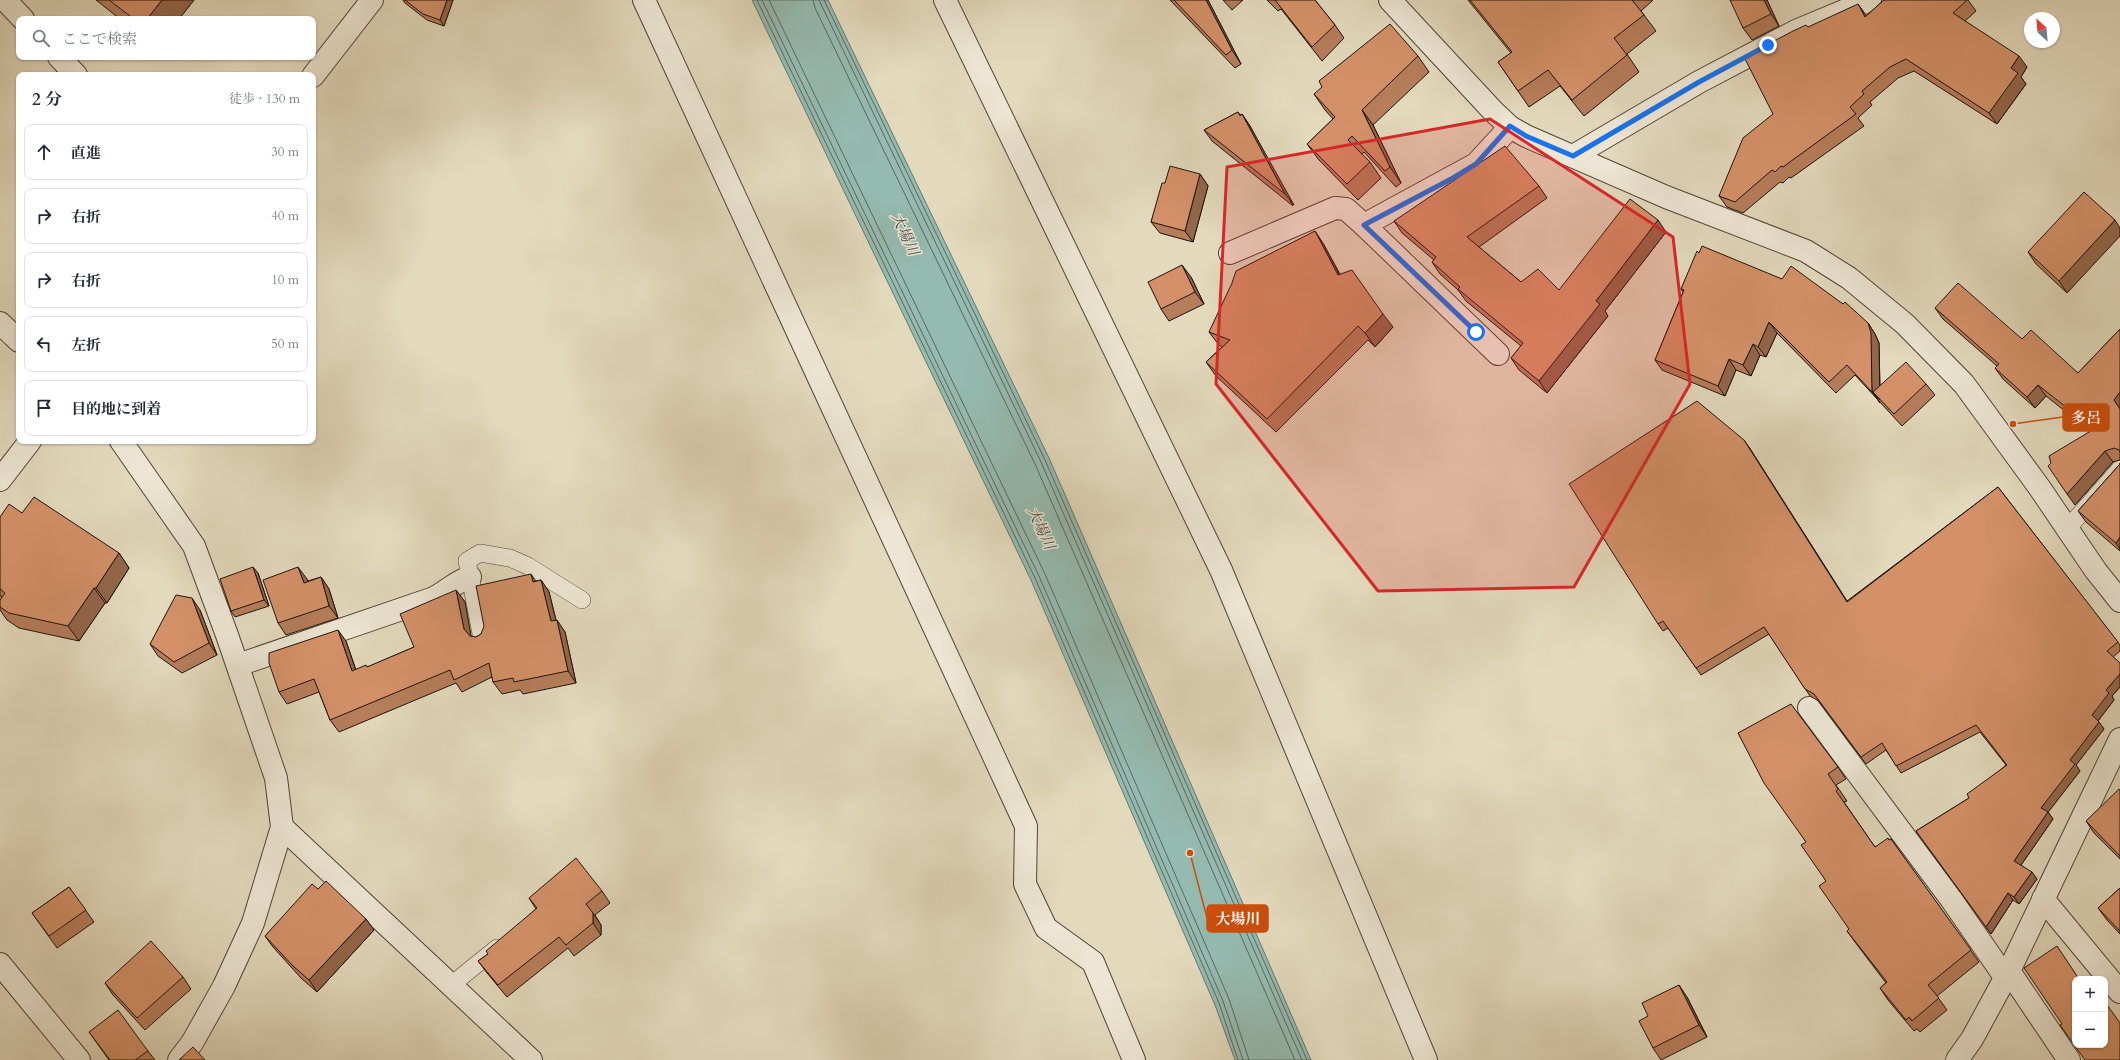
<!DOCTYPE html>
<html lang="ja">
<head>
<meta charset="utf-8">
<style>
	:root { --surface:#fff; --page:#f2f2f3; --text:#1f2937; --muted:#747a83; --line:#e0e1e3 }
	body { margin:0; font-family:Cardo,"Noto Serif JP",serif; background:var(--page); color:var(--text) }
	.controls { position:absolute; right:12px; bottom:12px; display:grid; overflow:hidden; border-radius:8px; box-shadow:0 1px 3px #0004 }
	.controls button { width:36px; height:36px; display:grid; place-items:center; padding:0; border:0; border-bottom:1px solid var(--line); background:var(--surface); color:var(--text); font:20px sans-serif }
	.compass { position:absolute; left:2024px; top:12px; width:36px; height:36px; border-radius:50%; background:var(--surface); box-shadow:0 1px 3px #0004; rotate:334deg }
	.stop { position:absolute; width:12px; height:12px; margin:-9px; border:3px solid #1a73e8; border-radius:50%; background:#fff }
	.stop.end { background:#1a73e8; border-color:#fff; box-shadow:0 1px 4px #0008 }
	.list { margin:0; padding:0; list-style:none }
	h2 { display:flex; justify-content:space-between; align-items:center; height:52px; margin:0; padding:0 16px; font-size:17px }
	h2 small { font-size:13px; font-weight:400; color:var(--muted) }
	.list li { display:grid; grid-template-columns:26px 1fr auto; gap:12px; align-items:center; box-sizing:border-box; height:56px; margin:0 8px 8px; padding:0 8px; border:1px solid var(--line); border-radius:8px }
	.list b { display:block; font-size:15px; white-space:nowrap }
	.list em { font-size:13px; font-style:normal; color:var(--muted) }
	.icon { flex:none; width:22px; height:22px; fill:none; stroke:currentColor; stroke-width:2; stroke-linecap:round; stroke-linejoin:round }
	.map { position:relative; flex:none; width:2120px; height:1060px; overflow:hidden }
	.search { position:absolute; background:var(--surface); box-shadow:0 1px 3px #0004; left:16px; top:16px; width:300px; height:44px; display:flex; align-items:center; gap:10px; box-sizing:border-box; padding:0 14px; border-radius:8px; color:var(--muted); font-size:15px }
	.panel { position:absolute; background:var(--surface); box-shadow:0 1px 3px #0004; left:16px; top:72px; width:300px; height:372px; border-radius:8px }
	.map>svg:first-child { display:block }
	.water { fill:#95bab0; stroke:#66776f }
	.lines { fill:none; stroke-linecap:round; stroke-linejoin:round }
	.shore { stroke:#5a665f; stroke-width:1 }
	.service-casing { stroke:#50443a; stroke-width:18 }
	.minor-casing { stroke:#50443a; stroke-width:24 }
	.tertiary-casing { stroke:#50443a; stroke-width:24 }
	.service { stroke:#ede6d4; stroke-width:17 }
	.minor { stroke:#ede6d4; stroke-width:22 }
	.tertiary { stroke:#ede6d4; stroke-width:22 }
	.wall { fill:#b67d5a; stroke:#1f130e }
	.shaded-wall { fill:#94664a; stroke:#1f130e }
	.building { fill:#d49169; stroke:#1f130e }
	.route { stroke:#1a73e8; stroke-width:5 }
	.marked { fill:#d62828; fill-opacity:0.2; stroke:#d62828; stroke-width:3; stroke-linejoin:round }
	.labels { text-anchor:middle; stroke-width:3; stroke-linejoin:round; paint-order:stroke }
	.water-label { font-size:15px; font-style:italic; fill:#484d47; stroke:#ede6d4 }
	.leader { fill:none; stroke:#ca4e0c; stroke-width:1.5 }
	.callout-dot { fill:#ca4e0c; stroke:#ede6d4; stroke-width:1.5 }
	.callout { fill:#ca4e0c; stroke:#ca4e0c; stroke-width:1.5 }
	.callout-label { font-size:15px; text-anchor:middle; font-weight:bold; fill:#fff }
</style>
</head>
<body>
<div class="map">
<svg width="2120" height="1060" viewBox="0 0 2120 1060">
	<rect width="100%" height="100%" fill="#e3d9bd"/>
	<filter id="stains"><feTurbulence type="fractalNoise" baseFrequency=".005" numOctaves="4"/><feColorMatrix values="0 0 0 0 .2 0 0 0 0 .09 0 0 0 0 .02 0 0 0 .5 -.17"/></filter>
	<radialGradient id="worn" r=".72"><stop offset=".6" stop-color="#630" stop-opacity="0"/><stop offset="1" stop-color="#630" stop-opacity=".3"/></radialGradient>
	<!-- water -->
	<path class="water" d="M 752,0 L 828,0 L 1049,458 L 1311,1060 L 1235,1060 L 1215,1005 L 1031,580 Z"/>
	<g class="lines">
		<!-- shore -->
		<g class="shore">
			<path d="M 757,0 L 1035,578 L 1219,1003 L 1238,1060"/>
			<path d="M 762,0 L 1039,576 L 1223,1001 L 1243,1060"/>
			<path d="M 769,0 L 1045,574 L 1229,999 L 1249,1060"/>
			<path d="M 813,0 L 815,8 L 1035,464 L 1295,1060"/>
			<path d="M 819,0 L 1041,462 L 1302,1060"/>
			<path d="M 824,0 L 1045,460 L 1307,1060"/>
		</g>
		<defs>
			<g id="service">
				<path d="M 2067,529 L 2120,469"/>
				<path d="M 482,639 L 467,561 L 480,553 L 510,558 L 528,566 L 582,600"/>
				<path d="M 450,986 L 497,948"/>
			</g>
			<g id="minor">
				<path d="M 5,0 L 23,19"/>
				<path d="M 644,0 L 1026,826 L 1025,884 L 1046,928 L 1093,962 L 1134,1060"/>
				<path d="M 945,0 L 1221,570 L 1426,1060"/>
				<path d="M 1390,0 L 1493,111 L 1510,127 L 1526,136 L 1666,197 L 1806,251 L 1849,278 L 1905,324 L 1964,384 L 2039,487 L 2096,571 L 2120,601"/>
				<path d="M 59,57 L 76,75"/>
				<path d="M 313,76 L 372,0"/>
				<path d="M 1573,156 L 1699,82 L 1796,31 L 1870,0"/>
				<path d="M 1364,225 L 1498,354"/>
				<path d="M 1230,253 L 1335,208 L 1346,209 L 1364,225 L 1476,164 L 1510,127"/>
				<path d="M 0,323 L 19,341"/>
				<path d="M 121,441 L 194,546 L 227,635 L 276,778 L 282,827 L 253,923 L 224,986 L 192,1043 L 179,1060"/>
				<path d="M 0,480 L 30,441"/>
				<path d="M 238,665 L 434,598 C 447,591 457,581 470,577"/>
				<path d="M 1809,708 L 1951,899 L 2005,977"/>
				<path d="M 282,827 L 531,1060"/>
				<path d="M 2043,899 L 2120,992"/>
				<path d="M 2009,971 L 2069,1060"/>
				<path d="M 1957,1060 L 1972,1039 L 2009,971 L 2120,739"/>
			</g>
			<path id="tertiary" d="M 0,964 L 79,1060"/>
		</defs>
		<!-- service casing -->
		<use href="#service" class="service-casing"/>
		<!-- minor casing -->
		<use href="#minor" class="minor-casing"/>
		<!-- tertiary casing -->
		<use href="#tertiary" class="tertiary-casing"/>
		<!-- service -->
		<use href="#service" class="service"/>
		<!-- minor -->
		<use href="#minor" class="minor"/>
		<!-- tertiary -->
		<use href="#tertiary" class="tertiary"/>
	</g>
	<!-- wall -->
	<g class="wall">
		<path d="M 96,0 L 194,0 L 179,19 L 120,19 Z"/>
		<path d="M 403,0 L 453,0 L 444,26 L 427,20 L 405,3 Z"/>
		<path d="M 1170,0 L 1208,0 L 1241,64 L 1235,68 Z"/>
		<path d="M 1223,0 L 1243,0 L 1232,10 Z"/>
		<path d="M 1267,0 L 1315,0 L 1335,25 L 1344,38 L 1322,61 L 1281,9 L 1278,11 Z"/>
		<path d="M 1468,0 L 1653,0 L 1641,11 L 1656,31 L 1627,54 L 1639,72 L 1584,116 L 1560,86 L 1529,107 L 1498,62 L 1511,53 Z"/>
		<path d="M 1767,0 L 1779,26 L 1752,40 L 1743,28 Z"/>
		<path d="M 1884,0 L 1968,0 L 1976,11 L 1965,21 L 2027,67 L 2021,77 L 2026,84 L 1997,124 L 1914,71 L 1898,78 L 1870,102 L 1872,105 L 1858,118 L 1864,126 L 1791,178 L 1789,177 L 1783,183 L 1780,182 L 1743,213 L 1727,207 L 1719,196 L 1773,114 L 1808,27 L 1866,16 Z"/>
		<path d="M 1418,56 L 1429,72 L 1373,125 L 1401,183 L 1396,187 L 1364,152 L 1362,154 L 1370,162 L 1381,178 L 1358,200 L 1319,160 L 1307,144 L 1333,119 L 1325,110 L 1314,94 Z"/>
		<path d="M 1238,112 L 1240,115 L 1242,114 L 1250,126 L 1293,206 L 1212,141 L 1204,130 Z"/>
		<path d="M 1200,174 L 1208,186 L 1193,242 L 1160,233 L 1151,222 L 1165,183 Z"/>
		<path d="M 1539,186 L 1547,198 L 1479,247 L 1521,282 L 1559,290 L 1666,232 L 1605,311 L 1608,316 L 1547,393 L 1519,370 L 1511,358 L 1521,346 L 1466,301 L 1458,290 L 1440,274 L 1432,262 L 1434,260 L 1402,233 L 1394,221 Z"/>
		<path d="M 2120,228 L 2067,293 L 2036,264 L 2028,252 Z"/>
		<path d="M 1315,231 L 1324,245 L 1340,274 L 1393,327 L 1375,347 L 1368,340 L 1276,432 L 1216,376 L 1206,362 L 1222,347 L 1219,345 L 1209,332 Z"/>
		<path d="M 1699,253 L 1868,323 L 1875,334 L 1879,343 L 1880,386 L 1926,384 L 1935,395 L 1902,426 L 1855,375 L 1836,393 L 1777,333 L 1766,357 L 1760,355 L 1751,376 L 1736,370 L 1725,396 L 1662,370 L 1655,360 L 1683,292 L 1681,289 Z"/>
		<path d="M 1191,277 L 1204,304 L 1169,321 L 1161,309 Z"/>
		<path d="M 1935,308 L 2022,339 L 2078,373 L 2120,329 L 2120,460 L 2113,462 L 2075,505 L 2090,431 L 2046,396 L 2035,408 L 2003,379 L 1995,368 L 1997,366 L 1943,319 Z"/>
		<path d="M 1749,447 L 1847,601 L 1998,487 L 2120,645 L 2120,651 L 2113,657 L 2120,663 L 2120,687 L 2112,696 L 2114,700 L 2098,721 L 2104,729 L 2076,765 L 2080,771 L 2048,812 L 2053,819 L 2021,865 L 2037,879 L 2019,904 L 2013,900 L 1991,934 L 1916,831 L 1969,798 L 2006,765 L 1980,732 L 1901,773 L 1886,750 L 1866,764 L 1819,701 L 1810,696 L 1769,634 L 1701,675 L 1668,628 L 1663,631 L 1658,624 Z"/>
		<path d="M 2120,463 L 2120,551 L 2086,522 L 2078,511 L 2120,464 Z"/>
		<path d="M 22,513 L 119,553 L 129,568 L 107,603 L 105,603 L 79,641 L 19,628 L 7,620 L 0,610 L 0,600 L 2,597 L 0,596 L 0,517 Z"/>
		<path d="M 258,573 L 269,606 L 235,617 L 231,611 Z"/>
		<path d="M 321,577 L 329,589 L 338,618 L 286,635 L 278,623 L 307,579 L 308,581 Z"/>
		<path d="M 541,580 L 549,592 L 556,620 L 565,632 L 576,683 L 523,694 L 520,690 L 502,694 L 493,682 L 492,677 L 462,692 L 456,683 L 339,732 L 330,720 L 319,692 L 287,704 L 279,692 L 346,641 L 356,670 L 368,667 L 414,647 L 456,590 L 465,602 L 471,637 L 476,637 L 481,634 L 536,581 Z"/>
		<path d="M 200,610 L 217,655 L 182,673 L 158,656 L 150,644 Z"/>
		<path d="M 1738,733 L 1838,767 L 1846,779 L 1836,785 L 1847,801 L 1844,802 L 1875,847 L 1891,839 L 1979,962 L 1937,996 L 1947,1010 L 1920,1032 L 1917,1029 L 1914,1031 L 1888,1000 L 1880,988 L 1886,983 L 1855,942 L 1847,931 L 1849,929 L 1826,881 L 1806,842 Z"/>
		<path d="M 2120,790 L 2120,859 L 2094,833 L 2086,821 Z"/>
		<path d="M 69,887 L 94,922 L 57,948 L 32,913 Z"/>
		<path d="M 2120,888 L 2120,934 L 2107,920 L 2098,908 Z"/>
		<path d="M 318,889 L 366,919 L 374,930 L 317,992 L 301,978 L 273,947 L 265,936 Z"/>
		<path d="M 602,891 L 610,903 L 595,915 L 601,925 L 601,935 L 574,956 L 568,948 L 507,997 L 487,973 L 478,961 L 488,954 L 536,909 L 529,898 Z"/>
		<path d="M 183,977 L 191,989 L 145,1030 L 113,995 L 105,983 Z"/>
		<path d="M 1687,997 L 1707,1037 L 1661,1060 L 1653,1048 L 1648,1016 Z"/>
		<path d="M 89,1032 L 148,1051 L 155,1060 L 109,1060 Z"/>
	</g>
	<!-- shaded-wall -->
	<g class="shaded-wall">
		<path d="M 162,0 L 194,0 L 179,19 L 147,19 Z"/>
		<path d="M 447,0 L 453,0 L 444,26 L 440,20 Z"/>
		<path d="M 1206,0 L 1208,0 L 1241,64 L 1232,50 Z"/>
		<path d="M 1764,0 L 1767,0 L 1779,26 L 1771,14 Z"/>
		<path d="M 1858,4 L 1866,15 L 1873,29 L 1865,17 Z"/>
		<path d="M 2019,56 L 2027,67 L 2021,77 L 2026,84 L 1997,124 L 1989,113 L 2011,68 Z"/>
		<path d="M 1362,110 L 1373,125 L 1401,183 L 1390,167 Z"/>
		<path d="M 1242,114 L 1250,126 L 1294,205 L 1285,194 Z"/>
		<path d="M 1200,174 L 1208,186 L 1193,242 L 1185,231 Z"/>
		<path d="M 1658,220 L 1666,232 L 1605,311 L 1608,316 L 1547,393 L 1539,381 L 1596,301 Z"/>
		<path d="M 2115,220 L 2120,228 L 2120,236 L 2067,293 L 2059,281 Z"/>
		<path d="M 1315,231 L 1324,245 L 1347,289 L 1338,275 Z"/>
		<path d="M 1182,265 L 1191,277 L 1204,304 L 1195,292 Z"/>
		<path d="M 1383,314 L 1393,327 L 1375,347 L 1365,333 Z"/>
		<path d="M 1769,322 L 1777,333 L 1766,357 L 1758,347 Z"/>
		<path d="M 1868,323 L 1875,334 L 1879,343 L 1880,400 L 1873,392 L 1880,403 L 1872,392 Z"/>
		<path d="M 1753,344 L 1760,355 L 1751,376 L 1743,365 Z"/>
		<path d="M 1729,359 L 1736,370 L 1725,396 L 1718,386 Z"/>
		<path d="M 2038,385 L 2046,396 L 2035,408 L 2027,397 Z"/>
		<path d="M 2120,392 L 2120,409 L 2114,400 Z"/>
		<path d="M 1744,440 L 1749,447 L 1852,609 L 1847,602 Z"/>
		<path d="M 2105,451 L 2113,462 L 2075,505 L 2067,494 Z"/>
		<path d="M 2120,537 L 2120,549 L 2116,543 Z"/>
		<path d="M 119,553 L 129,568 L 107,603 L 96,588 Z"/>
		<path d="M 253,567 L 258,573 L 269,606 L 264,600 Z"/>
		<path d="M 298,567 L 307,579 L 312,594 L 304,583 Z"/>
		<path d="M 531,574 L 539,586 L 533,582 Z"/>
		<path d="M 321,577 L 329,589 L 338,618 L 329,606 Z"/>
		<path d="M 541,580 L 549,592 L 559,633 L 551,621 Z"/>
		<path d="M 94,588 L 105,603 L 79,641 L 68,626 Z"/>
		<path d="M 456,590 L 465,602 L 472,641 L 464,629 Z"/>
		<path d="M 192,598 L 200,610 L 217,655 L 209,643 Z"/>
		<path d="M 557,620 L 565,632 L 576,683 L 568,671 Z"/>
		<path d="M 338,630 L 346,641 L 360,683 L 352,671 Z"/>
		<path d="M 2120,674 L 2120,687 L 2112,696 L 2114,700 L 2097,722 L 2092,715 L 2106,690 Z"/>
		<path d="M 2099,722 L 2104,729 L 2076,765 L 2080,771 L 2046,815 L 2041,808 L 2070,760 Z"/>
		<path d="M 2048,812 L 2053,819 L 2019,868 L 2014,861 Z"/>
		<path d="M 2032,872 L 2037,879 L 2019,904 L 2014,897 Z"/>
		<path d="M 2008,893 L 2013,900 L 1991,934 L 1986,927 Z"/>
		<path d="M 593,913 L 601,925 L 601,935 L 593,923 Z"/>
		<path d="M 366,919 L 374,930 L 317,992 L 309,980 Z"/>
		<path d="M 1679,985 L 1687,997 L 1707,1037 L 1699,1025 Z"/>
	</g>
	<!-- building -->
	<g class="building">
		<path d="M 109,0 L 162,0 L 147,19 L 134,19 Z"/>
		<path d="M 405,0 L 447,0 L 440,20 L 423,14 Z"/>
		<path d="M 1174,0 L 1206,0 L 1232,50 L 1226,55 Z"/>
		<path d="M 1275,0 L 1315,0 L 1335,25 L 1312,47 Z"/>
		<path d="M 1470,0 L 1632,0 L 1644,15 L 1614,38 L 1627,55 L 1572,100 L 1548,70 L 1518,91 L 1498,62 L 1512,52 Z"/>
		<path d="M 1730,0 L 1764,0 L 1771,14 L 1743,28 Z"/>
		<path d="M 1884,0 L 1967,0 L 1953,13 L 2019,56 L 2011,68 L 2018,73 L 1989,113 L 1906,59 L 1890,67 L 1862,91 L 1864,94 L 1850,107 L 1856,114 L 1783,167 L 1781,166 L 1775,172 L 1772,170 L 1735,202 L 1719,196 L 1743,138 L 1773,114 L 1744,57 L 1793,31 L 1806,25 L 1808,27 L 1858,4 L 1865,17 Z"/>
		<path d="M 1390,24 L 1418,56 L 1362,110 L 1390,167 L 1385,171 L 1352,136 L 1348,140 L 1370,162 L 1347,184 L 1307,144 L 1335,117 L 1314,94 L 1322,87 L 1319,81 Z"/>
		<path d="M 1238,112 L 1240,116 L 1242,114 L 1285,194 L 1204,130 Z"/>
		<path d="M 1505,146 L 1539,186 L 1467,237 L 1521,282 L 1538,269 L 1559,290 L 1630,199 L 1658,220 L 1596,301 L 1600,304 L 1539,381 L 1511,358 L 1523,343 L 1458,289 L 1460,287 L 1432,262 L 1436,257 L 1394,221 Z"/>
		<path d="M 1170,166 L 1200,174 L 1185,231 L 1151,222 L 1162,183 L 1165,183 Z"/>
		<path d="M 2084,192 L 2115,220 L 2059,281 L 2028,252 Z"/>
		<path d="M 1315,231 L 1338,275 L 1352,270 L 1383,314 L 1365,333 L 1358,326 L 1267,419 L 1206,362 L 1230,340 L 1209,332 L 1232,283 L 1236,271 Z"/>
		<path d="M 1702,246 L 1782,279 L 1791,266 L 1843,304 L 1845,302 L 1868,323 L 1871,333 L 1872,392 L 1847,365 L 1829,382 L 1769,322 L 1758,347 L 1753,344 L 1743,365 L 1729,359 L 1718,386 L 1655,360 L 1684,290 L 1681,289 L 1697,251 L 1699,253 Z"/>
		<path d="M 1182,265 L 1195,292 L 1161,309 L 1148,282 Z"/>
		<path d="M 1958,283 L 2022,339 L 2031,330 L 2078,373 L 2120,329 L 2120,392 L 2114,400 L 2120,409 L 2120,452 L 2119,450 L 2114,448 L 2105,451 L 2067,494 L 2048,466 L 2051,463 L 2049,456 L 2094,429 L 2038,385 L 2027,397 L 1995,368 L 1999,364 L 1935,308 Z"/>
		<path d="M 1906,362 L 1926,384 L 1894,414 L 1873,392 Z"/>
		<path d="M 1697,401 L 1744,440 L 1847,602 L 1998,487 L 2118,642 L 2107,651 L 2120,663 L 2120,674 L 2106,690 L 2109,693 L 2092,715 L 2099,722 L 2070,760 L 2075,764 L 2041,808 L 2048,812 L 2014,861 L 2032,872 L 2014,897 L 2008,893 L 1986,927 L 1916,831 L 1969,798 L 1967,794 L 2007,765 L 1976,725 L 1896,766 L 1882,743 L 1861,757 L 1814,694 L 1805,689 L 1764,627 L 1696,668 L 1663,621 L 1658,624 L 1569,484 Z"/>
		<path d="M 2120,463 L 2120,537 L 2116,543 L 2078,511 L 2120,464 Z"/>
		<path d="M 34,497 L 119,553 L 96,588 L 94,588 L 68,626 L 9,613 L 0,607 L 0,600 L 5,593 L 0,589 L 0,517 L 9,504 L 22,513 Z"/>
		<path d="M 253,567 L 264,600 L 231,611 L 220,579 Z"/>
		<path d="M 298,567 L 304,583 L 321,577 L 329,606 L 278,623 L 263,580 Z"/>
		<path d="M 531,574 L 533,582 L 541,580 L 551,621 L 557,620 L 568,671 L 514,682 L 513,678 L 493,682 L 489,663 L 454,680 L 450,670 L 330,720 L 314,679 L 279,692 L 269,663 L 269,653 L 338,630 L 352,671 L 366,665 L 367,667 L 414,647 L 400,614 L 456,590 L 464,629 L 470,636 L 476,637 L 481,634 L 484,626 L 476,586 Z"/>
		<path d="M 176,595 L 192,598 L 209,643 L 174,662 L 150,644 Z"/>
		<path d="M 1791,704 L 1838,767 L 1828,774 L 1838,789 L 1836,791 L 1875,847 L 1888,838 L 1889,840 L 1891,839 L 1971,950 L 1928,985 L 1939,998 L 1912,1021 L 1909,1017 L 1906,1020 L 1880,988 L 1887,982 L 1847,931 L 1849,929 L 1819,886 L 1826,881 L 1801,845 L 1806,842 L 1764,783 L 1738,733 Z"/>
		<path d="M 2119,789 L 2120,790 L 2120,856 L 2086,821 Z"/>
		<path d="M 576,858 L 602,891 L 586,904 L 593,913 L 593,923 L 566,945 L 559,937 L 498,985 L 478,961 L 488,954 L 486,951 L 537,908 L 529,898 Z"/>
		<path d="M 326,881 L 366,919 L 309,980 L 293,966 L 265,936 L 312,884 L 318,889 Z"/>
		<path d="M 69,887 L 86,910 L 49,936 L 32,913 Z"/>
		<path d="M 2120,888 L 2120,931 L 2098,908 Z"/>
		<path d="M 151,941 L 183,977 L 137,1018 L 105,983 Z"/>
		<path d="M 2057,946 L 2079,979 L 2075,979 L 2075,1045 L 2105,1045 L 2105,1002 L 2120,1023 L 2120,1060 L 2085,1060 L 2060,1025 L 2062,1024 L 2024,968 Z"/>
		<path d="M 1679,985 L 1699,1025 L 1653,1048 L 1639,1021 L 1648,1016 L 1642,1003 Z"/>
		<path d="M 118,1010 L 148,1051 L 135,1060 L 110,1060 L 89,1032 Z"/>
		<path d="M 193,1047 L 205,1060 L 179,1060 Z"/>
	</g>
	<g class="lines">
		<!-- route -->
		<path class="route" d="M 1476,332 L 1364,225 L 1453,178 L 1476,164 L 1510,126 L 1526,136 L 1573,156 L 1699,82 L 1768,45"/>
	</g>
	<!-- marked area -->
	<path class="marked" d="M 1490,119 L 1673,237 L 1690,384 L 1574,587 L 1378,591 L 1216,384 L 1227,167 Z"/>
	<g class="labels">
		<!-- water labels -->
		<g class="water-label">
			<text transform="translate(905 234) rotate(65)" y="5">大場川</text>
			<text transform="translate(1041 528) rotate(65)" y="5">大場川</text>
		</g>
	</g>
	<!-- callouts -->
	<path class="leader" d="M2013 424L2063 417M1190 853L1207 918"/>
	<g class="callout-dot">
		<circle cx="2013" cy="424" r="4"/>
		<circle cx="1190" cy="853" r="4"/>
	</g>
	<g class="callout">
		<rect x="2063" y="404" width="46" height="27" rx="4"/>
		<rect x="1207" y="905" width="61" height="27" rx="4"/>
	</g>
	<g class="callout-label">
		<text x="2086" y="423">多呂</text>
		<text x="1238" y="924">大場川</text>
	</g>
	<rect width="100%" height="100%" filter="url(#stains)"/>
	<rect width="100%" height="100%" fill="url(#worn)"/>
</svg>
<div class="controls">
<button>+</button>
<button>−</button>
</div>
<svg class="compass" viewBox="-18 -18 36 36"><path d="M0-13l5 13h-10z" fill="#e53935"/><path d="M0 13l5-13h-10z" fill="#747a83"/></svg>
<div class="stop" style="left:1476px;top:332px"></div>
<div class="stop end" style="left:1768px;top:45px"></div>
<div class="search"><svg class="icon" aria-label="search" viewBox="0 0 24 24"><circle cx="10" cy="10" r="6"/><path d="M15 15l6 6"/></svg>ここで検索</div>
<section class="panel">
<h2>2 分<small>徒歩 · 130 m</small></h2>
<ul class="list">
<li><svg class="icon" aria-label="ahead" viewBox="0 0 24 24"><path d="M12 20V5M6 11l6-6 6 6"/></svg><div><b>直進</b></div><em>30 m</em></li>
<li><svg class="icon" aria-label="right" viewBox="0 0 24 24"><path d="M7 20v-9h11M14 6l5 5-5 5"/></svg><div><b>右折</b></div><em>40 m</em></li>
<li><svg class="icon" aria-label="right" viewBox="0 0 24 24"><path d="M7 20v-9h11M14 6l5 5-5 5"/></svg><div><b>右折</b></div><em>10 m</em></li>
<li><svg class="icon" aria-label="left" viewBox="0 0 24 24"><path d="M17 20v-9H6M10 6l-5 5 5 5"/></svg><div><b>左折</b></div><em>50 m</em></li>
<li><svg class="icon" aria-label="arrive" viewBox="0 0 24 24"><path d="M6 21V4h12l-3 4 3 4H6"/></svg><div><b>目的地に到着</b></div></li>
</ul>
</section>
</div>
</body>
</html>
